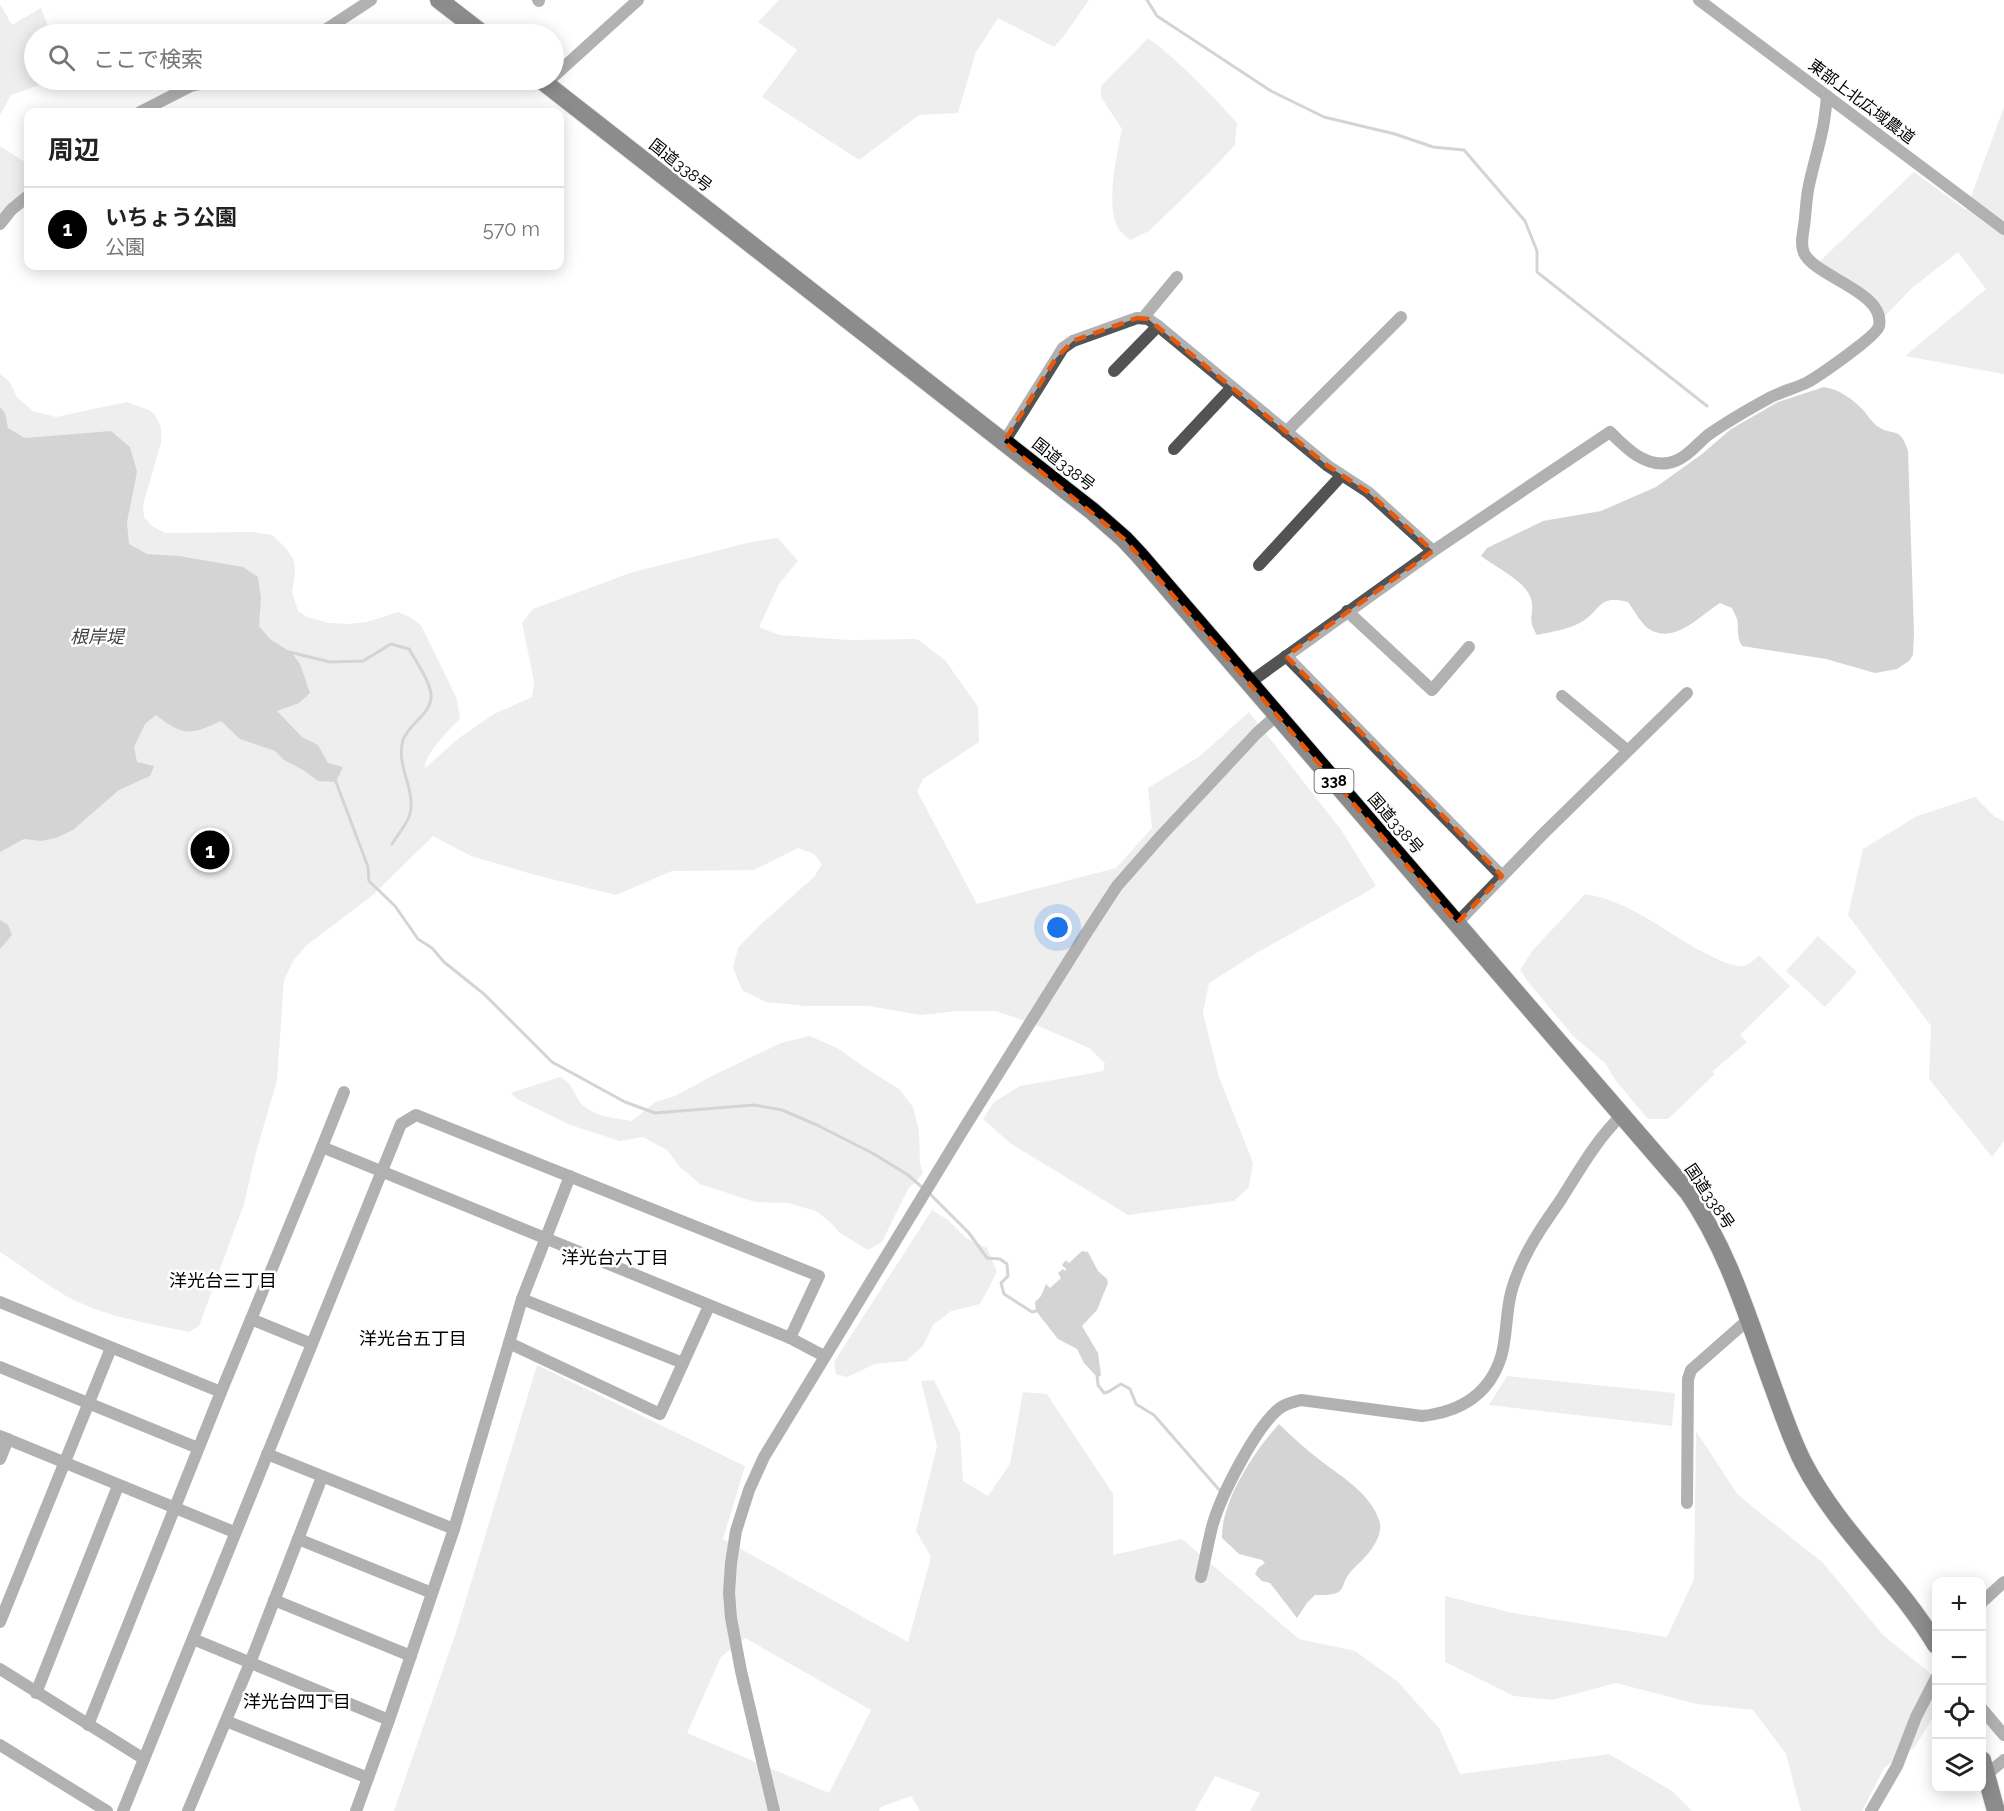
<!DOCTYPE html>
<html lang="ja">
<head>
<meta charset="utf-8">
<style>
	:root { --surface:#fff; --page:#f6f6f6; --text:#222; --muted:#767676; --line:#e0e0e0; --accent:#000 }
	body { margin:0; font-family:Raleway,"Noto Sans JP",sans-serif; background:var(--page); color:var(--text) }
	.controls { position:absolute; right:18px; bottom:18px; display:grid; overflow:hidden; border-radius:12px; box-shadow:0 3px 15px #0003 }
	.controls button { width:54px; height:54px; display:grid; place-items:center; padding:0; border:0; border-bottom:2px solid var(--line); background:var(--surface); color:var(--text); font:30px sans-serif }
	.you { position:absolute; left:1058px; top:928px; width:21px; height:21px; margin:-15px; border:4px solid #fff; border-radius:50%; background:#1a73e8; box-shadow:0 0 0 9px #1a73e833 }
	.badge { display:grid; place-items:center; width:39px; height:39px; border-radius:50%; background:var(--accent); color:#fff; font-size:20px; font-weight:700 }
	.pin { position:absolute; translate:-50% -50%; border:3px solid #fff; box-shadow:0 2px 6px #0006 }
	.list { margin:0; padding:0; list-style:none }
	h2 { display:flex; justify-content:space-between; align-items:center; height:78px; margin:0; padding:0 24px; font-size:26px }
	h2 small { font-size:20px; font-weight:400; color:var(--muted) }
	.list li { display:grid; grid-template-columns:39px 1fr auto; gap:18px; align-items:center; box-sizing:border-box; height:84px; padding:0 24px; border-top:2px solid var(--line) }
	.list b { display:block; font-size:22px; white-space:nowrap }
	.list p { margin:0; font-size:20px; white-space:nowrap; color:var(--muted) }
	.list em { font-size:20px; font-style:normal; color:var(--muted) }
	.icon { flex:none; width:33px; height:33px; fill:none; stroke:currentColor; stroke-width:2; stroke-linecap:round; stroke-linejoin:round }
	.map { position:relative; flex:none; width:2004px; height:1811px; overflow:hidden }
	.search { position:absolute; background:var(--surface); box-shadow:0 3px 15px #0003; left:24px; top:24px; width:540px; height:66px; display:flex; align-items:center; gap:15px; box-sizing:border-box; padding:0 21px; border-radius:33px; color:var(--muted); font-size:22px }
	.panel { position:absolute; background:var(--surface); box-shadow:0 3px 15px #0003; left:24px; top:108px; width:540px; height:162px; border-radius:12px }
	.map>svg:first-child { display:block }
	.green { fill:#dadada; fill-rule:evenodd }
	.water { fill:#a1a1a1 }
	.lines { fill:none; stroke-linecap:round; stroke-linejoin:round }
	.stream { stroke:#a1a1a1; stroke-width:3 }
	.highway-casing { stroke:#dbdbdb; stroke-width:20 }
	.minor { stroke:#535353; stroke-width:12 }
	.highway { stroke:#000; stroke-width:18 }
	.marked { fill:none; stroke:#e8590c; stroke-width:4.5; stroke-dasharray:12 8; stroke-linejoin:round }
	.labels { text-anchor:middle; stroke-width:5; stroke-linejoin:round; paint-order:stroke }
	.shield { fill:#fff; stroke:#4c4c4c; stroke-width:1.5 }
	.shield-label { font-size:15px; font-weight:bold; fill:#000 }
	.street-label { font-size:16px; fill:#000; stroke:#fff }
	.water-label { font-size:18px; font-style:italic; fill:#424242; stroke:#fff }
	.neighbourhood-label { font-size:18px; fill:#000; stroke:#fff }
</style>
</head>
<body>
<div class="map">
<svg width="2004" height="1811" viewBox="0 0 2004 1811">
	<rect width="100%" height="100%" fill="#fff"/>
	<!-- green -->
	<g class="green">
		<path d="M 779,0 L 1089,0 L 1064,36 L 1054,47 L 998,18 L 976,52 L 958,113 L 919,115 L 859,160 L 762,97 L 797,50 L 758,22 Z"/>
		<path d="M 0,4 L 12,25 L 41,8 L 51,34 L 34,34 L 34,80 L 53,80 L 11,95 L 0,115 Z"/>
		<path d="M 1148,38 C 1181,63 1210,93 1237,123 L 1235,145 L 1208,174 L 1149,231 L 1130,240 C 1126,236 1119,231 1117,226 C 1106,200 1117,156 1122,129 L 1101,97 L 1101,86 Z"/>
		<path d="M 2004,107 L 2004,374 L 1905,356 L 1986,289 L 1958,252 L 1912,288 L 1881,320 L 1819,262 L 1914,172 L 1966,210 Z"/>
		<path d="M 0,146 L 28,164 L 28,188 L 0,218 Z"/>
		<path d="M 0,374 L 9,381 L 17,397 L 33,411 L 56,417 L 127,402 L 149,410 L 155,415 L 161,427 L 161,443 L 143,505 L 144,517 L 152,526 L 165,533 L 252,532 L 272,535 L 287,549 L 294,561 L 295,571 L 292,592 L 298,611 L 307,617 L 329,623 L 348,624 L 367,622 L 398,612 L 410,617 L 421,625 L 457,699 L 460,719 C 449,730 425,753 425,768 L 459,738 L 494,714 L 532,697 L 534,681 L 522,623 L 533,609 L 630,573 L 751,542 L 778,538 L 798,561 L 779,584 L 759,627 L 779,635 L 849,640 L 917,639 L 945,660 L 978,707 L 979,742 L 923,779 L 917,791 L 977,904 L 1116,868 L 1152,828 L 1148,788 L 1200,756 L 1249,712 L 1342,831 L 1376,886 L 1363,894 L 1258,952 L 1209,983 L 1203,1013 L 1219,1077 L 1253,1163 L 1249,1187 L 1234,1201 L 1128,1215 L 1010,1143 L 983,1119 L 994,1102 L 1020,1086 L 1103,1071 L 1105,1063 L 1089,1048 L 1034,1024 L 996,1011 L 958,1011 L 920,1015 L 869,1006 L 806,1006 L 766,1002 L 742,990 L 733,968 L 738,948 L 759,926 L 814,877 L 822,864 L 814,854 L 798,848 L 754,870 L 672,871 L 616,895 L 535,875 L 471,856 L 433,836 L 373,895 L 307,945 L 293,961 L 284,980 L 277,1080 L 255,1156 L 244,1204 L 199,1326 L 189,1332 C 151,1324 113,1318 78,1302 C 52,1290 24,1267 0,1252 Z"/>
		<path d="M 1975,797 L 1995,817 L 2004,821 L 2004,1141 L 1992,1157 L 1929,1079 L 1931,1026 L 1848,915 L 1863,849 L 1917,816 Z"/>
		<path d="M 1585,894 C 1628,900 1664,931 1701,951 C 1713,957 1727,965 1740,966 C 1748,967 1754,960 1759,955 L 1790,986 L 1740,1035 L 1747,1042 L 1712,1072 L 1715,1074 L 1668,1119 L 1648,1119 L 1616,1081 L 1605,1063 L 1573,1036 L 1529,983 L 1520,970 L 1533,950 Z"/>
		<path d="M 1818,936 L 1857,972 L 1825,1007 L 1786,971 Z"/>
		<path d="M 810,1036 L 839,1049 L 867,1069 L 899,1089 L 913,1107 L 919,1130 L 920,1163 L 923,1174 L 908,1189 L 882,1242 L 868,1250 L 840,1233 L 830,1222 L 816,1211 L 788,1203 L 755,1202 L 700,1184 L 679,1166 L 667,1150 L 643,1137 L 620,1141 L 570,1125 L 517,1099 L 511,1093 L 560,1077 C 577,1086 573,1098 585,1107 C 598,1117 616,1118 632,1121 L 655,1102 L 675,1096 L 714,1075 L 781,1043 Z"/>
		<path d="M 932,1210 L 948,1220 L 966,1238 L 987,1248 L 997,1272 L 980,1304 L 951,1311 L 933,1325 L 923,1346 L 906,1361 L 875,1364 L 847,1377 L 836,1374 L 834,1362 Z"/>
		<path d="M 537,1365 L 745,1466 L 723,1539 L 908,1642 L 931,1557 L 916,1531 L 937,1446 L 921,1381 L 934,1380 L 960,1433 L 963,1481 L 988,1496 L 1010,1464 L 1023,1392 L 1047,1394 L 1113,1494 L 1113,1555 L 1182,1539 L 1299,1639 L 1355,1651 L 1398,1682 L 1439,1728 L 1460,1774 L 1609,1754 L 1672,1791 L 1692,1811 L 1250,1811 L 1260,1793 L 1215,1776 L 1195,1811 L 920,1811 L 911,1796 L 881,1807 L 879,1811 L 394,1811 L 457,1629 ZM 745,1638 L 871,1710 L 829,1793 L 687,1733 L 721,1657 Z"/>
		<path d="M 1507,1376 L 1675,1393 L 1672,1426 L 1489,1405 Z"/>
		<path d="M 1696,1431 L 1738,1495 L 1822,1562 L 1883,1635 L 1936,1678 L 1936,1712 L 1915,1747 L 1884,1768 L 1862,1811 L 1801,1811 L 1786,1754 L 1753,1710 L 1697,1704 L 1616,1683 L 1552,1700 L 1514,1696 L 1445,1662 L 1445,1596 L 1513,1613 L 1667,1637 L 1694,1579 Z"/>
	</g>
	<!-- water -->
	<g class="water">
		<path d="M 1824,387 C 1839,389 1854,400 1864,411 C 1868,416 1872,422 1877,426 C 1893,437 1900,425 1908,451 L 1914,633 L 1913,655 L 1909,661 L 1897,669 L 1875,673 L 1826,659 L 1742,646 C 1736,636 1739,629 1737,619 C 1736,615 1733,612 1732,608 L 1720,603 C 1699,616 1675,645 1649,629 C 1641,624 1634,610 1628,602 C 1598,595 1603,608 1583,621 C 1571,629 1551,632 1537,635 C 1526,618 1535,615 1531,599 C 1527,582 1494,566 1481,556 L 1487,548 L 1543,521 L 1601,511 L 1656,487 L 1702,454 L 1731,429 L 1778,402 Z"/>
		<path d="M 0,407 L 5,413 L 8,428 L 25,438 L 111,431 L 130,447 L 137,472 L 127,522 L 129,544 L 147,554 L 179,556 L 243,567 L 258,577 L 261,598 L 259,626 L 270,639 L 292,653 L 300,664 L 310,693 L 299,703 L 277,711 L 302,737 L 318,745 L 328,763 L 343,767 L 336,782 L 318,781 L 303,770 L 284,760 L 275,751 L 240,739 L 221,721 C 190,735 184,737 156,715 L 145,724 L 134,747 L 137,762 L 154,766 L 150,776 L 119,790 L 73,830 L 56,838 L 41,841 L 24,839 L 0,852 Z"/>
		<path d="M 0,920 L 8,925 L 12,935 L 0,949 Z"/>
		<path d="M 1082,1251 L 1088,1252 L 1098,1271 L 1107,1279 L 1108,1283 L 1097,1310 L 1082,1326 L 1098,1353 L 1101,1375 L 1098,1378 L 1084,1363 L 1077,1349 L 1058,1339 L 1036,1311 L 1035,1302 L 1041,1296 L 1046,1284 L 1050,1288 L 1061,1278 L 1058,1273 L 1063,1269 L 1065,1271 L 1066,1269 L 1062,1265 L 1066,1260 L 1069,1263 Z"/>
		<path d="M 1279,1424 C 1292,1437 1307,1450 1321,1461 C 1342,1477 1370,1493 1379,1520 C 1385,1536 1367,1557 1355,1567 C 1335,1586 1353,1596 1315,1595 L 1307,1603 L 1297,1618 L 1270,1583 L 1262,1581 L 1255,1574 L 1258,1568 L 1265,1563 L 1262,1560 L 1239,1554 L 1222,1538 C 1221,1501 1255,1450 1279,1424 Z"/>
	</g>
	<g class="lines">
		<!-- stream -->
		<g class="stream">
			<path d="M 1147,0 L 1157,16 L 1271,91 L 1324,117 L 1395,134 L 1433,147 L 1464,150 L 1525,221 L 1537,251 L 1537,272 L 1707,406"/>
			<path d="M 289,652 L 330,662 L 363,661 L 391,644 L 409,649 C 415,660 433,685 431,699 C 429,715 408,725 403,740 C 395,767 418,791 409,817 C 405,826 397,836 392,844"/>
			<path d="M 333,779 L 336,782 L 368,867 L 369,881 L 395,906 L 418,939 L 432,948 L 444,962 L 484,994 L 552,1062 L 625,1102 L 655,1113 L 754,1105 L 782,1110 L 817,1125 L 874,1154 L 908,1175 L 923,1188"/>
			<path d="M 928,1192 L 969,1233 L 987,1258 L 1000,1259 L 1007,1264 L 1008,1276 L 1001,1283 L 1004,1294 L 1032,1312 L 1040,1310"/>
			<path d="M 1097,1375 L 1098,1385 L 1104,1393 L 1108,1392 L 1121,1384 L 1130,1389 L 1136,1404 L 1154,1415 L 1221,1492"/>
		</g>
		<defs>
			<g id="highway">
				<path d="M 439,0 L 483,34"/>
				<path d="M 541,80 L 1092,511 L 1124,539 L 1139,555 L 1688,1192 C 1728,1250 1748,1318 1772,1384 C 1782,1411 1791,1439 1804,1464 C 1839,1531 1898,1581 1936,1645"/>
				<path d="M 1982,1760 L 1996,1811"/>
			</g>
		</defs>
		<!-- highway casing -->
		<use href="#highway" class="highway-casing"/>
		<!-- minor -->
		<g class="minor">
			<path d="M 538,0 L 539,1"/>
			<path d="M 1699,0 L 2004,229"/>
			<path d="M 319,34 L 371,0"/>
			<path d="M 554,76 L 638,0"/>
			<path d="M 140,112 L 191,86 L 218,80"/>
			<path d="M 0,224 L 11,210 L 28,196"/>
			<path d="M 1143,318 L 1177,277"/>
			<path d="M 1114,371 L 1158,326"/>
			<path d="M 1286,432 L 1401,317"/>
			<path d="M 1004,442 L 1063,348 L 1073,341 L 1137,318 L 1148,319 L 1158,326 L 1328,466 L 1368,492 L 1433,551"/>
			<path d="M 1174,449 L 1232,387"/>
			<path d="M 1259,565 L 1341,476"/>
			<path d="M 1347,611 L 1432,690 L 1469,647"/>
			<path d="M 1286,656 L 1502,876"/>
			<path d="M 1249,683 L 1433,551 L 1610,432 C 1625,447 1644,467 1668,463 C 1684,461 1696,445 1708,435 C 1728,421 1749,409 1771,397 C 1783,391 1796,388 1808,382 C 1820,375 1877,336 1879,326 C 1886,292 1815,277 1804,253 C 1800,244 1803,234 1804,226 C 1806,212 1806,198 1809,185 C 1813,166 1819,147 1823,127 C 1825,117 1826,106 1827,96"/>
			<path d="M 1562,696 L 1627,750"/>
			<path d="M 1457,923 L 1542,835 L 1687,693"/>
			<path d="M 322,1147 L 344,1092"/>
			<path d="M 522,1299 L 683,1363"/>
			<path d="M 0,1302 L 221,1392"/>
			<path d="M 251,1319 L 312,1344"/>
			<path d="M 509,1343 L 660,1414 L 709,1306"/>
			<path d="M 0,1367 L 198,1448"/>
			<path d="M 0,1436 L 234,1532"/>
			<path d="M 267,1454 L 454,1529"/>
			<path d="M 0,1459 L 8,1439"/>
			<path d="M 1687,1503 L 1688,1379 L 1691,1370 L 1749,1319"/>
			<path d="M 298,1539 L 432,1593"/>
			<path d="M 1201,1577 C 1205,1560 1208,1543 1212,1527 C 1220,1497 1256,1426 1280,1408 C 1287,1403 1294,1402 1301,1400 L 1422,1416 C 1459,1412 1489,1395 1501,1357 C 1506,1340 1506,1320 1509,1303 C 1511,1289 1516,1276 1522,1263 C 1532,1241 1546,1221 1560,1201 C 1579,1171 1596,1140 1621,1116"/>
			<path d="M 274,1600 L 411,1656"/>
			<path d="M 1982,1602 L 2004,1582"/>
			<path d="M 0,1622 L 111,1348"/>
			<path d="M 193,1639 L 389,1720"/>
			<path d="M 0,1669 L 144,1759"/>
			<path d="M 36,1693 L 118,1486"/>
			<path d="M 1982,1709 L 2004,1735"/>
			<path d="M 226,1721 L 368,1778"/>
			<path d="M 88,1725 L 221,1392 L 322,1147 L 790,1338 L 824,1356"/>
			<path d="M 0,1745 L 107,1811"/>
			<path d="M 1986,1775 L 2004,1760"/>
			<path d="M 123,1811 L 401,1124 L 416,1115 L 819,1276 L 790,1338"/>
			<path d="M 188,1811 L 250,1663 L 322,1477"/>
			<path d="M 356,1811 L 389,1720 L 454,1529 L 522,1299 L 570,1176"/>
			<path d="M 774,1811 L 741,1671 L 731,1618 L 729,1593 L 731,1563 L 736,1531 L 749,1490 L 764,1457 L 963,1130 L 1085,935 L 1117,886 L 1160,837 L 1256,734 L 1277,715"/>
			<path d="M 1871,1811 L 1897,1766 L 1916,1717 L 1936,1678"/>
		</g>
		<!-- highway -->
		<use href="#highway" class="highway"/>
	</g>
	<!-- marked area -->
	<path d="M0 0H2004V1811H0ZM 1137,318 L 1148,319 L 1328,466 L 1368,492 L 1433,551 L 1286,656 L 1502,876 L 1457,923 L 1124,539 L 1004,442 L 1056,358 L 1073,341 Z" fill="#fff" fill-opacity=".55" fill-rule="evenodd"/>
	<path class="marked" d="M 1137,318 L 1148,319 L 1328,466 L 1368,492 L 1433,551 L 1286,656 L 1502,876 L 1457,923 L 1124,539 L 1004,442 L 1056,358 L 1073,341 Z"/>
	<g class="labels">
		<!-- shield labels -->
		<rect class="shield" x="1314.5" y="769" width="39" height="24" rx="4.5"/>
		<g class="shield-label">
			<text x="1334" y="786">338</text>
		</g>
		<!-- street labels -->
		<g class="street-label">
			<text transform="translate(1862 101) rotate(37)" y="6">東部上北広域農道</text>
			<text transform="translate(681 165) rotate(38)" y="6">国道338号</text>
			<text transform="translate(1064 464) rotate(38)" y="6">国道338号</text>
			<text transform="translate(1396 823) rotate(49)" y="6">国道338号</text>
			<text transform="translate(1710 1196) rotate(56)" y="6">国道338号</text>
		</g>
		<!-- water labels -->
		<g class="water-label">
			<text x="97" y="643">根岸堤</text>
		</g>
		<!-- neighbourhood labels -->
		<g class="neighbourhood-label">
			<text x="615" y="1264">洋光台六丁目</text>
			<text x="223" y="1287">洋光台三丁目</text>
			<text x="413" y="1345">洋光台五丁目</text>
			<text x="297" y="1708">洋光台四丁目</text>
		</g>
	</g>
</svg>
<div class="controls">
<button>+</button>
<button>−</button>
<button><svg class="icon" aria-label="locate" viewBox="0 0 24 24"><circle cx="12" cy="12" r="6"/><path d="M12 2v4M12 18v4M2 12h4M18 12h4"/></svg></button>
<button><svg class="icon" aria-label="layers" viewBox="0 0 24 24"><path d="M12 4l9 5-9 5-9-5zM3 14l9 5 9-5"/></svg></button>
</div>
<div class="you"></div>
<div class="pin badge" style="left:210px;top:850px">1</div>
<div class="search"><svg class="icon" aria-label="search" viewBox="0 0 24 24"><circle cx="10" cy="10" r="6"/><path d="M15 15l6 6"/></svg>ここで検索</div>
<section class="panel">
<h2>周辺<small></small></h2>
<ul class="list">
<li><span class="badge">1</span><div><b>いちょう公園</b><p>公園</p></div><em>570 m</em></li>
</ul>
</section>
</div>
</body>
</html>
